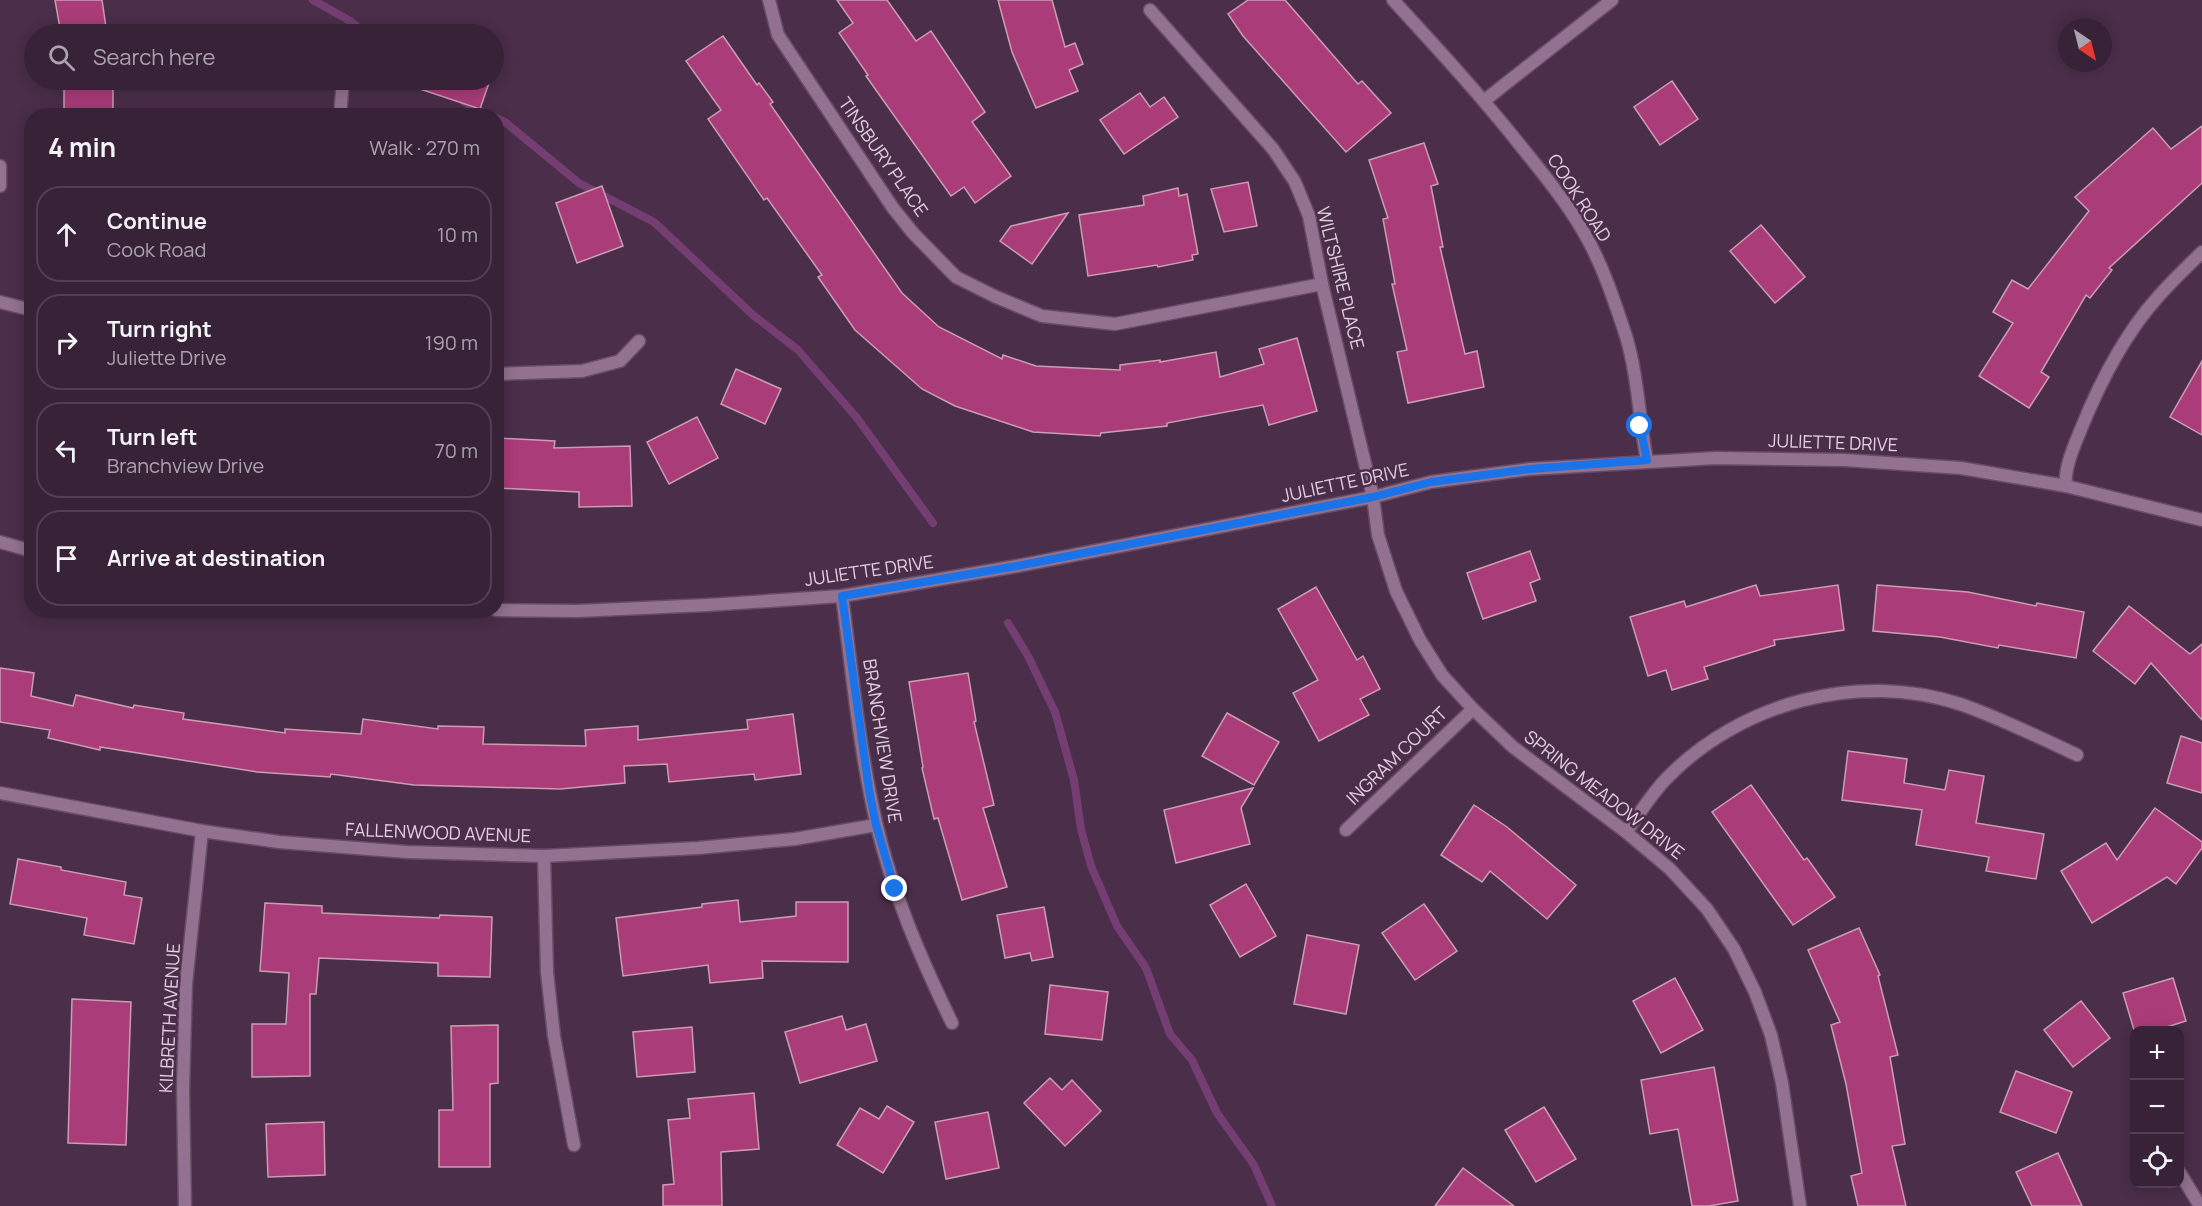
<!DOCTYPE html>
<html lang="en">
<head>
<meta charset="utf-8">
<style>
	:root { --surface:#382238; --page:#3f2a40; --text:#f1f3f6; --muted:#aba4ae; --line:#523f53 }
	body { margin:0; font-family:Manrope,sans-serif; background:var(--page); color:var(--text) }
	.controls { position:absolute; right:18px; bottom:18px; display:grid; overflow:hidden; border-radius:12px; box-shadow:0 3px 15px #0003 }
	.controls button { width:54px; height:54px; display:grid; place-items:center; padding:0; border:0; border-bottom:2px solid var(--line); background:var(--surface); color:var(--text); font:30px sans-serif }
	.compass { position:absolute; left:2058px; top:18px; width:54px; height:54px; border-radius:50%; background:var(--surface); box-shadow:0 3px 15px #0003; rotate:145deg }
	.stop { position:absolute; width:18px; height:18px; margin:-14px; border:4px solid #1a73e8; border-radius:50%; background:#fff }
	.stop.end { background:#1a73e8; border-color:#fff; box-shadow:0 2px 6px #0008 }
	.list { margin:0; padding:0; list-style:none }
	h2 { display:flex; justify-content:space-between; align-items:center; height:78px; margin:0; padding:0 24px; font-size:26px }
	h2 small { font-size:20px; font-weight:400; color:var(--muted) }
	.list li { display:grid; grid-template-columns:39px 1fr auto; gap:18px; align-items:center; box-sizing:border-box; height:96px; margin:0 12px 12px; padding:0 12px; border:2px solid var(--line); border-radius:24px }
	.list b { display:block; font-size:22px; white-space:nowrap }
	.list p { margin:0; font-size:20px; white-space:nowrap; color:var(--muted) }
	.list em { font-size:20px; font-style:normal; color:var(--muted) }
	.icon { flex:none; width:33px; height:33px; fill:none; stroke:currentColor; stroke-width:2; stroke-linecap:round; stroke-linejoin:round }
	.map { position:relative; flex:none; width:2202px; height:1206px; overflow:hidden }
	.search { position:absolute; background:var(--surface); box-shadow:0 3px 15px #0003; left:24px; top:24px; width:480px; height:66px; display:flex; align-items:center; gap:15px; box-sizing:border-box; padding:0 21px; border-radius:33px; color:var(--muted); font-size:22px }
	.panel { position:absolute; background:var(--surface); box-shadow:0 3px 15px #0003; left:24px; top:108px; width:480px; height:510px; border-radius:24px }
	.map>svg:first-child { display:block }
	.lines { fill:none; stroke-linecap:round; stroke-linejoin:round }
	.stream { stroke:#743e73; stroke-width:8 }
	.building { fill:#ab3c7a; stroke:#cb9db2; stroke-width:1.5 }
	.minor-casing { stroke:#664d64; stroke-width:15 }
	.minor { stroke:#937190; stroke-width:12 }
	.route { stroke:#1a73e8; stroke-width:8 }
	.labels { text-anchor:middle; stroke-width:5; stroke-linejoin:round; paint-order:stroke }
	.street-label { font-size:18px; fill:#e2d0e0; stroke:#4b2e4a }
</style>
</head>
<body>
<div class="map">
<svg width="2202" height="1206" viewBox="0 0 2202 1206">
	<rect width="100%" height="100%" fill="#4b2e4a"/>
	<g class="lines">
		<!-- stream -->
		<g class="stream">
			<path d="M 313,0 L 350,21 L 367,34"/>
			<path d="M 464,102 L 491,116"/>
			<path d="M 496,118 L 505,122 L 579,183 L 654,222 L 753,315 L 798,350 L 857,418 L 933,523"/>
			<path d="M 1008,623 L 1028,656 L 1055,712 L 1074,780 L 1081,829 L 1091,866 L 1117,926 L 1146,968 L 1170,1034 L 1192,1060 L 1217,1113 L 1254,1165 L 1272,1206"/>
		</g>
	</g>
	<!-- building -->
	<g class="building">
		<path d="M 55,0 L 102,0 L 107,34 L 61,34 Z"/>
		<path d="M 837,0 L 887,0 L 916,41 L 931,31 L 985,112 L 972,122 L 1011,176 L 975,203 L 964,187 L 951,196 L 866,76 L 868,75 L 839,33 L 853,23 Z"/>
		<path d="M 998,0 L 1052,0 L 1065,47 L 1075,43 L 1083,64 L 1069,70 L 1078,91 L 1036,108 L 1012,52 Z"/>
		<path d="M 1248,0 L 1285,0 L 1358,84 L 1362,81 L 1391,113 L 1346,152 L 1243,36 L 1228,14 Z"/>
		<path d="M 723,36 L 757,85 L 759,83 L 773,102 L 770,104 L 902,293 L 939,327 L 1002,359 L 1003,355 L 1036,366 L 1120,370 L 1120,365 L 1160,360 L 1160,362 L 1216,352 L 1220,377 L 1264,364 L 1259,349 L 1297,338 L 1317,411 L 1269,425 L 1263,405 L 1167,423 L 1167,426 L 1101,433 L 1100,436 L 1033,432 L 955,406 L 922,389 L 855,330 L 818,277 L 822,275 L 767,198 L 764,200 L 708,119 L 721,110 L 686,61 Z"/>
		<rect x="64" y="80" width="49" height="36"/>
		<path d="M 406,80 L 490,80 L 480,109 L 405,84 Z"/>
		<path d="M 1672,81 L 1698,119 L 1660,145 L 1634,107 Z"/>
		<path d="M 1140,93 L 1150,107 L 1164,97 L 1178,117 L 1124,154 L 1100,120 Z"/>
		<path d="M 2202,126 L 2202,183 L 2109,268 L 2112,270 L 2090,298 L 2086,295 L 2041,372 L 2049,377 L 2029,408 L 1979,376 L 2013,323 L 1993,312 L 2012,280 L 2028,289 L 2089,211 L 2075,197 L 2153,128 L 2171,149 Z"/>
		<path d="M 1424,143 L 1438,184 L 1431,186 L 1443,247 L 1440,247 L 1465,354 L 1477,351 L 1484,387 L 1408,403 L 1397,352 L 1407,350 L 1392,284 L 1395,284 L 1383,219 L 1388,218 L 1369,160 Z"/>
		<path d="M 1248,182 L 1257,226 L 1224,232 L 1211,189 Z"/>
		<path d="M 602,186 L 623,246 L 577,263 L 556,203 Z"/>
		<path d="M 1178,188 L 1179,196 L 1187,194 L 1198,254 L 1192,255 L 1193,260 L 1158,267 L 1157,265 L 1088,276 L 1079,215 L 1144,205 L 1143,196 Z"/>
		<path d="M 1068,213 L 1032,264 L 1000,241 L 1011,226 Z"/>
		<path d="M 1761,225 L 1805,277 L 1775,303 L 1730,251 Z"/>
		<path d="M 2202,361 L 2202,435 L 2170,417 Z"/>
		<path d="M 736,369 L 781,389 L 765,424 L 721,404 Z"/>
		<path d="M 697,417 L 718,458 L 669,484 L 647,442 Z"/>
		<path d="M 498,438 L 555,441 L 554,448 L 630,446 L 632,506 L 579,507 L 579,492 L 496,488 Z"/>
		<path d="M 1530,551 L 1540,579 L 1530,583 L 1536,601 L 1483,619 L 1467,573 Z"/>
		<path d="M 1756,585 L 1760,596 L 1838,585 L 1844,630 L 1774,640 L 1775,645 L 1704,667 L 1708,679 L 1672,690 L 1666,670 L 1648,676 L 1630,617 L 1684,601 L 1686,607 Z"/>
		<path d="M 1877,585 L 1968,592 L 2036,606 L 2037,603 L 2084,612 L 2076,658 L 1999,645 L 1998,648 L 1940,637 L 1873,631 Z"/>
		<path d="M 1316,587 L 1357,660 L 1363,656 L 1380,689 L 1360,699 L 1369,715 L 1319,741 L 1293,693 L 1318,680 L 1278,609 Z"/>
		<path d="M 2129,606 L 2190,654 L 2202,644 L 2202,720 L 2151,663 L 2135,684 L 2093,651 Z"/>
		<path d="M 0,668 L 34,673 L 31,696 L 73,706 L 76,695 L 133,708 L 134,705 L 184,713 L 183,719 L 285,733 L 285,729 L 361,734 L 363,719 L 438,729 L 438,726 L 484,727 L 483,744 L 586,746 L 585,730 L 638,726 L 638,740 L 748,729 L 747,720 L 793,714 L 801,774 L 755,780 L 754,774 L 669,782 L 667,764 L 624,766 L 625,783 L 560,789 L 414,785 L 331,774 L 330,777 L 257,772 L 100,747 L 100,750 L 48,738 L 50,730 L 0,722 Z"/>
		<path d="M 968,673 L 976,721 L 974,722 L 994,805 L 983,808 L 1007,887 L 962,900 L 938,818 L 934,819 L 922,768 L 923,767 L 909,682 Z"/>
		<path d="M 1227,713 L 1279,742 L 1254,785 L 1202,756 Z"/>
		<path d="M 2181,736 L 2202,743 L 2202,793 L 2167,783 Z"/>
		<path d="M 1848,751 L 1907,759 L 1904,783 L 1945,790 L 1949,770 L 1984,776 L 1976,823 L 2044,834 L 2036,879 L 1986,871 L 1989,857 L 1916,845 L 1922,810 L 1842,800 Z"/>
		<path d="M 1751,785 L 1804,860 L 1807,858 L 1835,897 L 1793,925 L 1712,812 Z"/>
		<path d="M 1253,788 L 1241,808 L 1250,844 L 1176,863 L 1164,810 Z"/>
		<path d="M 1474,805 L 1507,827 L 1576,885 L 1547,919 L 1490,871 L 1482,882 L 1441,855 Z"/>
		<path d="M 2155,808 L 2202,842 L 2202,848 L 2176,884 L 2167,877 L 2092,923 L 2061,871 L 2106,843 L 2117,860 Z"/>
		<path d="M 18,859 L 61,867 L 61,870 L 126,882 L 124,895 L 142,898 L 134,944 L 84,935 L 87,918 L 10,904 Z"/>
		<path d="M 1246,884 L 1276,936 L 1240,957 L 1210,905 Z"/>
		<path d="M 738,900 L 740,922 L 796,916 L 796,902 L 848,902 L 848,962 L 762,961 L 763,978 L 710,983 L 708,965 L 623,976 L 616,918 L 702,907 L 702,904 Z"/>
		<path d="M 265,903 L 322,906 L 322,913 L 439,918 L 440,915 L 492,917 L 490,977 L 438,976 L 438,963 L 319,958 L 316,994 L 310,994 L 310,1076 L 252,1077 L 252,1024 L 286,1024 L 289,973 L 260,971 Z"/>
		<path d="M 1424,904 L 1457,951 L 1415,980 L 1382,933 Z"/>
		<path d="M 1044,907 L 1053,957 L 1032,961 L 1030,953 L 1005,958 L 997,915 Z"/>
		<path d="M 1859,928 L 1880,975 L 1878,976 L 1898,1055 L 1890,1057 L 1905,1144 L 1892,1146 L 1906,1206 L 1858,1206 L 1851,1176 L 1862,1173 L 1846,1084 L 1831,1025 L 1840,1022 L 1808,950 Z"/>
		<path d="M 1307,935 L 1359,945 L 1346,1014 L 1294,1004 Z"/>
		<path d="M 1675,978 L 1703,1030 L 1661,1053 L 1633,1001 Z"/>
		<path d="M 2173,978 L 2186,1021 L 2157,1030 L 2134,1030 L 2123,993 Z"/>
		<path d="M 1050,985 L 1108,992 L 1102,1040 L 1045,1034 Z"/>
		<path d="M 72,999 L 131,1002 L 126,1145 L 68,1143 Z"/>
		<path d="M 2081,1001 L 2110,1038 L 2073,1067 L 2044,1030 Z"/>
		<path d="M 842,1016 L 846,1030 L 866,1024 L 877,1061 L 800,1083 L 785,1032 Z"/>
		<path d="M 498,1025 L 498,1083 L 490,1084 L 490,1167 L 439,1167 L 439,1110 L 453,1110 L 451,1026 Z"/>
		<path d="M 692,1027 L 695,1072 L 637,1077 L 633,1032 Z"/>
		<path d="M 1714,1067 L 1738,1201 L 1709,1206 L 1692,1206 L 1678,1129 L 1650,1134 L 1641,1080 Z"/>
		<path d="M 2016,1071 L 2072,1092 L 2056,1133 L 2000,1112 Z"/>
		<path d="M 1050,1078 L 1062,1090 L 1072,1080 L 1101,1111 L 1065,1146 L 1024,1103 Z"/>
		<path d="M 754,1093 L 759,1149 L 721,1152 L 722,1206 L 663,1206 L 663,1185 L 674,1184 L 668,1120 L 690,1118 L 688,1099 Z"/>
		<path d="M 887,1106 L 914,1122 L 883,1173 L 837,1145 L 860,1108 L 879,1119 Z"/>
		<path d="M 1544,1107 L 1576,1159 L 1536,1182 L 1505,1130 Z"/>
		<path d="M 988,1112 L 999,1168 L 946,1179 L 935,1122 Z"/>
		<path d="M 324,1122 L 325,1175 L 268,1177 L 266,1124 Z"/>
		<path d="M 2058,1153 L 2082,1206 L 2032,1206 L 2016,1172 Z"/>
		<path d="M 1463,1168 L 1514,1206 L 1435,1206 Z"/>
	</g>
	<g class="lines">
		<defs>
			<g id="minor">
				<path d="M 769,0 L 778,35 L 893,208 L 913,233 L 956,277 L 994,296 L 1042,316 L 1115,324 L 1322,284"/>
				<path d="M 1393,0 C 1438,49 1483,98 1524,150 C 1545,176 1566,202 1583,231 C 1602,263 1614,300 1626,336 C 1638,376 1639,419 1647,461"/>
				<path d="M 1150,10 L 1273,149 L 1295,182 L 1309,216 L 1322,284 L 1373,497 L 1378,535 L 1396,591 L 1420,640 L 1442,675 L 1473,709 L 1513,747 L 1626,832 L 1670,869 L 1707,909 L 1734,949 L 1755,992 L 1771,1035 L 1782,1083 L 1800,1206"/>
				<path d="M 1485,100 L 1612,0"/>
				<path d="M 340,116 L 343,80"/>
				<path d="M 0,166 L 0,186"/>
				<path d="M 0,302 L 32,310"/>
				<path d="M 496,374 L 582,371 L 620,361 L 639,341"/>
				<path d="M 2066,486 C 2064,468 2074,446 2081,429 C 2100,382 2123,336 2157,298 C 2171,282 2187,267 2202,252"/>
				<path d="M 0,542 L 32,551"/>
				<path d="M 842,596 C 852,671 859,748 876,822 C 892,892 921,959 952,1023"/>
				<path d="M 496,610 L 577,611 L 708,605 L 842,596 L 1017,566 L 1373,497 L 1431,482 L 1530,469 L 1716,458 L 1844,460 L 1961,468 L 2066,486 L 2202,520"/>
				<path d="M 0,793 L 202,831 L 279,842 L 407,852 L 544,856 L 698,848 L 795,839 L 876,825"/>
				<path d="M 1346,830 L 1473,709"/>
				<path d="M 1626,832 C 1639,815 1651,794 1667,778 C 1741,702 1859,671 1960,704 C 2000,718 2039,737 2077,755"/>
				<path d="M 544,856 L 547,972 L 554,1036 L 574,1145"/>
				<path d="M 2180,1173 L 2200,1206"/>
				<path d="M 185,1206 L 183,1090 L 186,984 L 202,831"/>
			</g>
		</defs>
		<!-- minor casing -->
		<use href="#minor" class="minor-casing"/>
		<!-- minor -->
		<use href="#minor" class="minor"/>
	</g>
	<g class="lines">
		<!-- route -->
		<path class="route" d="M 895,889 L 876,825 L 869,790 L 842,596 L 1017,566 L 1373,497 L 1431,482 L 1530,469 L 1647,460 L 1640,426"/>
	</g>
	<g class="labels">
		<!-- street labels -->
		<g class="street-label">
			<text transform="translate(883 157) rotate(55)" y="6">TINSBURY PLACE</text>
			<text transform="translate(1579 198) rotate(57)" y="6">COOK ROAD</text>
			<text transform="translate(1340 278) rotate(76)" y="6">WILTSHIRE PLACE</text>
			<text transform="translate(1833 443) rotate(2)" y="6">JULIETTE DRIVE</text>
			<text transform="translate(1345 483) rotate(-12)" y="6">JULIETTE DRIVE</text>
			<text transform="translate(869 571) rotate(-8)" y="6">JULIETTE DRIVE</text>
			<text transform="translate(882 741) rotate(81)" y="6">BRANCHVIEW DRIVE</text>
			<text transform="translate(1397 756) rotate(-44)" y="6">INGRAM COURT</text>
			<text transform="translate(1604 795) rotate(38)" y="6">SPRING MEADOW DRIVE</text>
			<text transform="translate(438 833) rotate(2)" y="6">FALLENWOOD AVENUE</text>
			<text transform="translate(170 1018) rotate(-87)" y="6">KILBRETH AVENUE</text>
		</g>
	</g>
</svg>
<div class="controls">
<button>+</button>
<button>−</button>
<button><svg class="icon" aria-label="locate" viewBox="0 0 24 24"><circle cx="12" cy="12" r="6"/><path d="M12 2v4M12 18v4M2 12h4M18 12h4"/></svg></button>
</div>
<svg class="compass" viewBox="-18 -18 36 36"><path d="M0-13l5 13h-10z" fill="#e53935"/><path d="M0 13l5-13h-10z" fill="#aba4ae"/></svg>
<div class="stop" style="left:1640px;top:426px"></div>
<div class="stop end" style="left:895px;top:889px"></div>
<div class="search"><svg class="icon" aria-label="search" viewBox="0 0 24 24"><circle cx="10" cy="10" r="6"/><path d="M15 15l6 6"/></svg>Search here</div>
<section class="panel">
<h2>4 min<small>Walk · 270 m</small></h2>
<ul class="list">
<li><svg class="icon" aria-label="ahead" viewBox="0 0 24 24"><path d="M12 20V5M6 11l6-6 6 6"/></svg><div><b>Continue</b><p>Cook Road</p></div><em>10 m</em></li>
<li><svg class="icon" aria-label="right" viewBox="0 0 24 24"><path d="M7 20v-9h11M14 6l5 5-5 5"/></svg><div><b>Turn right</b><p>Juliette Drive</p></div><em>190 m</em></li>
<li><svg class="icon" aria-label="left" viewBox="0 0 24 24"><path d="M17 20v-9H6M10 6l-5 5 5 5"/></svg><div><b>Turn left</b><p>Branchview Drive</p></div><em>70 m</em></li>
<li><svg class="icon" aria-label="arrive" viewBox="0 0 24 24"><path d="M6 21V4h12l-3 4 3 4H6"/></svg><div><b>Arrive at destination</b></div></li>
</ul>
</section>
</div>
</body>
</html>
